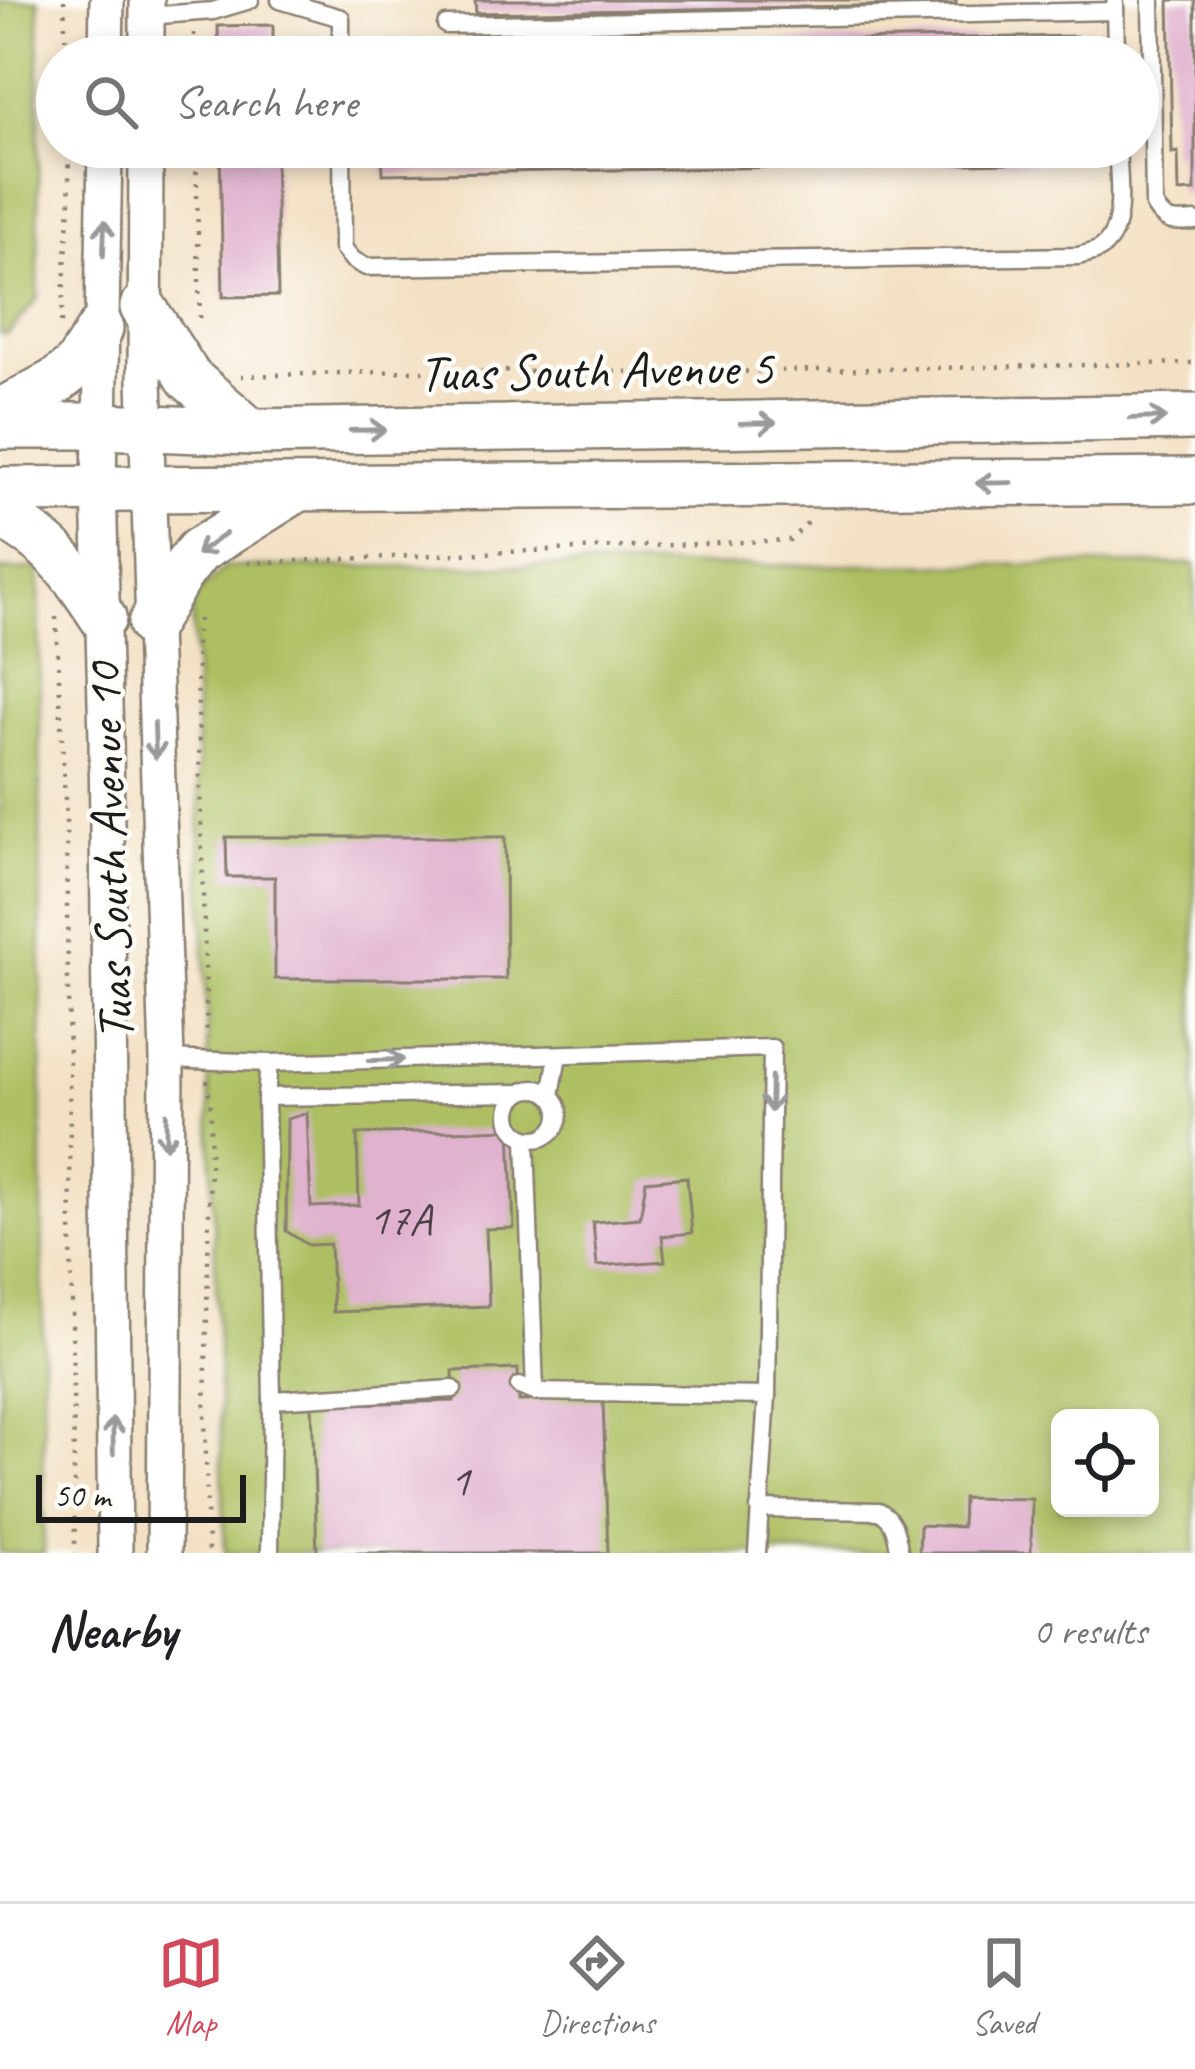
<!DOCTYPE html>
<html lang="en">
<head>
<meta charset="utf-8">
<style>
	:root { --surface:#fff; --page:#f6f6f6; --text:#202124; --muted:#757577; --line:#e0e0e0; --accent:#d1495b }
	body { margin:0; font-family:Caveat,sans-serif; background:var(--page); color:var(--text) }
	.controls { position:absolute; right:36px; bottom:36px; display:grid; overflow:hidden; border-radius:18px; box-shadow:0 6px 18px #0003 }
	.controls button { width:108px; height:108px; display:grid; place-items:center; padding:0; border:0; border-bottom:3px solid var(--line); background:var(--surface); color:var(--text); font:60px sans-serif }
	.scale { position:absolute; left:36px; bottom:30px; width:210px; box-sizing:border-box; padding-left:12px; border:6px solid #1c1c1c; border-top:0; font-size:33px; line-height:42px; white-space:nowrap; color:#1c1c1c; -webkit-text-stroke:9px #fdfcf7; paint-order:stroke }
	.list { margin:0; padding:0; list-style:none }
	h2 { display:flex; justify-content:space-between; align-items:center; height:156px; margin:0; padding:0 48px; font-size:51px }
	h2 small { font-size:39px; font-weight:400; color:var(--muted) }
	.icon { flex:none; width:66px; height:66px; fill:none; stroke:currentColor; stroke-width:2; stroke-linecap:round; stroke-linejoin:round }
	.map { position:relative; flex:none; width:1195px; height:1553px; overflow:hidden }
	.search { position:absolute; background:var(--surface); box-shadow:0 6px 18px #0003; left:36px; right:36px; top:36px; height:132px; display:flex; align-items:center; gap:30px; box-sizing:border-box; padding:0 42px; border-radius:66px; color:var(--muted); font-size:45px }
	.sheet { height:348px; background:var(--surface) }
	nav { display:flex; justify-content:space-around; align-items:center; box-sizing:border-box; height:168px; border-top:3px solid var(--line); background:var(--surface); font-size:33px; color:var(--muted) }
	nav a { display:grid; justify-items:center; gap:6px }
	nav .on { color:var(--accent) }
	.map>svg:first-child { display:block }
	.green { fill:#adbf62; stroke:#646e3f; stroke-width:3; fill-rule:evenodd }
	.building { fill:#e0b2cf }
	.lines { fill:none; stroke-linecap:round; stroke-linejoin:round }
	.service-casing { stroke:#887e70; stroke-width:21 }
	.minor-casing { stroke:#887e70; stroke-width:38 }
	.secondary-casing { stroke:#887e70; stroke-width:50 }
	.path { stroke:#887e70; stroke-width:4.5; stroke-dasharray:3 9; stroke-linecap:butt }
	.service { stroke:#fff; stroke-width:16 }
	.minor { stroke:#fff; stroke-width:33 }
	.secondary { stroke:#fff; stroke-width:45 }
	.oneway { stroke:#999 }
	.labels { text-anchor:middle; stroke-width:9; stroke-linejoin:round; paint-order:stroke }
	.number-label { font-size:45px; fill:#4d4249 }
	.street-label { font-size:51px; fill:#1c1c1c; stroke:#fdfcf7 }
</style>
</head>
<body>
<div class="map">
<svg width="1195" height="1553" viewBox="0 0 1195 1553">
	<rect width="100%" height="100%" fill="#fdfcf7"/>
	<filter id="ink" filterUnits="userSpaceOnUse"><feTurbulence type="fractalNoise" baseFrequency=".00833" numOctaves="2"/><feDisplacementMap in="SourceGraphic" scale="24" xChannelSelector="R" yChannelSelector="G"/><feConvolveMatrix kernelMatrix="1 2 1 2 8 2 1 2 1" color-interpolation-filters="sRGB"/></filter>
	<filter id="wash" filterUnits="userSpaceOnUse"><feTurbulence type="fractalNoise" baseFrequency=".004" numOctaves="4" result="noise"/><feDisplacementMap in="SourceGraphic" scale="48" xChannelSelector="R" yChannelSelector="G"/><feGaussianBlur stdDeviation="2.7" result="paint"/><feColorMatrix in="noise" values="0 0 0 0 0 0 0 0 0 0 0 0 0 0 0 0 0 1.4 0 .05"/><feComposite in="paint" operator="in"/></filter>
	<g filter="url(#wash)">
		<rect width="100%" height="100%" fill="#f3e1c5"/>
		<!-- green -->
		<g class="green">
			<path d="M 0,0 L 39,0 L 38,298 L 8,334 L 0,334 Z"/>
			<path d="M 1195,564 L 1195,1553 L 225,1553 L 192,599 L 226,567 ZM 1060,1418 L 1150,1418 L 1150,1508 L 1060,1508 Z"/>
			<path d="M 39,569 L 44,1553 L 0,1553 L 0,570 Z"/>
		</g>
		<g id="blocks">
			<!-- building -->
			<g class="building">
				<path d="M 475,0 L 956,0 L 956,4 L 476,13 Z"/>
				<path d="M 1169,0 L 1195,0 L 1195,191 L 1179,192 L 1178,152 L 1172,153 Z"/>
				<path d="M 273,25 L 273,57 L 219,57 L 218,26 Z"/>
				<path d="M 1076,36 L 1076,57 L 381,57 L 380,48 Z"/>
				<path d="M 220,147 L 275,147 L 278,296 L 223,297 Z"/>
				<path d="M 382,147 L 1078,147 L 1078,162 L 383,174 Z"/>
				<path d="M 226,837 L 505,837 L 506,979 L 275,979 L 275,877 L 227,877 Z"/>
				<path d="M 307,1113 L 311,1207 L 359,1205 L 357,1134 L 510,1129 L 514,1228 L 486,1229 L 489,1306 L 333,1312 L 330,1244 L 308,1245 L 286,1231 L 287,1119 Z"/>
				<path d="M 687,1177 L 692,1233 L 662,1236 L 665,1261 L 597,1266 L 593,1222 L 640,1218 L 646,1181 Z"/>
				<path d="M 518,1369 L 519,1401 L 603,1399 L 608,1553 L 317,1553 L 312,1405 L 454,1401 L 453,1371 Z"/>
				<path d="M 963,1498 L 1032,1499 L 1031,1553 L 919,1553 L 920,1525 L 962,1527 Z"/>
			</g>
		</g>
	</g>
	<g filter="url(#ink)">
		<use href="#blocks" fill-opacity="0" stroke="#887e70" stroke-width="3"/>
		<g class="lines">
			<defs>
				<g id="service">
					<path d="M 280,0 L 341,18 L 341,57"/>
					<path d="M 1151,0 L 1154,205 C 1166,225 1174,222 1195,221"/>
					<path d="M 1115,4 L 1116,57"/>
					<path d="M 147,16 L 213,11 L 250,0"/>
					<path d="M 446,25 L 1115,11"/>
					<path d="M 342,147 L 343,248 L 353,260 L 366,267 L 1078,256 C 1085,254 1092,253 1098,250 C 1128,235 1118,176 1117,147"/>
					<path d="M 167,1059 L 269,1063 L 772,1048 L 767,1396"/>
					<path d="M 269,1063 L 266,1097 L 272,1400 L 270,1553"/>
					<circle cx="534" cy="1114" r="25"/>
					<path d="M 551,1095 L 558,1055"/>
					<path d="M 266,1097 L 519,1093"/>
					<path d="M 526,1139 L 535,1392"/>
					<path d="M 519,1386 L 535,1392 L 767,1396 L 757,1553"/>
					<path d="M 272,1400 L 453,1389"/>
					<path d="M 759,1509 L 879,1511 C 896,1520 896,1536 900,1553"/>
				</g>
				<g id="minor">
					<path d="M 106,57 L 107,0"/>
					<path d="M 147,57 L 147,0"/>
					<path d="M 105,147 L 99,488 L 106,738 L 115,1553"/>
					<path d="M 146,147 L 145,380 L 167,1059 L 164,1553"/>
				</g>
				<g id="secondary">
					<path d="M 143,307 L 189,378 L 251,432"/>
					<path d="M 0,412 L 57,381 L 76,366 L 100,329"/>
					<path d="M 0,426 L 101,426 L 251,432 L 1195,417"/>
					<path d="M 0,490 L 1195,481"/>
					<path d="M 0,515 C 53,543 71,569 103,618"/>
					<path d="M 151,624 L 180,574 L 198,551 L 294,491"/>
				</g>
			</defs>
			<!-- service casing -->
			<use href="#service" class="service-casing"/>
			<!-- minor casing -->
			<use href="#minor" class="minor-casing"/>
			<!-- secondary casing -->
			<use href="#secondary" class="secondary-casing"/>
			<!-- path -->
			<g class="path">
				<path d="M 64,0 L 66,57"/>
				<path d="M 194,33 L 195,57"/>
				<path d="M 196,147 L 200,327"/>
				<path d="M 61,323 L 70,204 L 68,147"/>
				<path d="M 241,376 L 408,371 L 717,372 L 1195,363"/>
				<path d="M 248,563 L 790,540 L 806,524 L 811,523"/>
				<path d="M 56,617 L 66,821 L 75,1553"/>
				<path d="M 199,619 L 196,636 L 207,1039"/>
				<path d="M 207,1080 L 211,1109 L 205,1413 L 208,1553"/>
			</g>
			<!-- service -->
			<use href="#service" class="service"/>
			<!-- minor -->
			<use href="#minor" class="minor"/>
			<!-- secondary -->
			<use href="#secondary" class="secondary"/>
		</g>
		<!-- one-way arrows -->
		<defs><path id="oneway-shaft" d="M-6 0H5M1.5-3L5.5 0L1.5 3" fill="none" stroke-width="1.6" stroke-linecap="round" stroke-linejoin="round" transform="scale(3)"/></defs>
		<g class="oneway">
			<use href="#oneway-shaft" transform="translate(104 238) rotate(-88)"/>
			<use href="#oneway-shaft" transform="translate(1148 418) rotate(-1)"/>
			<use href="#oneway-shaft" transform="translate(758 423) rotate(-1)"/>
			<use href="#oneway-shaft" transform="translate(368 430) rotate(-1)"/>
			<use href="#oneway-shaft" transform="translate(994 483) rotate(179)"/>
			<use href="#oneway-shaft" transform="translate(211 544) rotate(144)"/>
			<use href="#oneway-shaft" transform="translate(155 741) rotate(88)"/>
			<use href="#oneway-shaft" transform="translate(386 1060) rotate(-2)"/>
			<use href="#oneway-shaft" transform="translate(771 1094) rotate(91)"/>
			<use href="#oneway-shaft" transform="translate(166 1131) rotate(91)"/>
			<use href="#oneway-shaft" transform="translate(113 1436) rotate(-91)"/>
		</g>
	</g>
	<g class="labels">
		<!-- number labels -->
		<g class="number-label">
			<text x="400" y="1234">17A</text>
			<text x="460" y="1495">1</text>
		</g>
		<!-- street labels -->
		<g class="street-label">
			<text transform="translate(596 369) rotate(-1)" y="18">Tuas South Avenue 5</text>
			<text transform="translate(108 852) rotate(-92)" y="18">Tuas South Avenue 10</text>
		</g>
	</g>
</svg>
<div class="controls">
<button><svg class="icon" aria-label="locate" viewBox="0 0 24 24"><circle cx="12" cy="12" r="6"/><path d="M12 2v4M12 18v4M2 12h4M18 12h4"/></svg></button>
</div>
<div class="scale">50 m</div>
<div class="search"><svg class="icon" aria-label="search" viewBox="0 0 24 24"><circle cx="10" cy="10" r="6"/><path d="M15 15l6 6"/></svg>Search here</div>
</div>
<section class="sheet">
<h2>Nearby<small>0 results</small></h2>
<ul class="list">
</ul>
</section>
<nav>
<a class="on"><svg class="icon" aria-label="map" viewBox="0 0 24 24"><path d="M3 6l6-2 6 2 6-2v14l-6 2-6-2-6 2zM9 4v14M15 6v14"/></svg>Map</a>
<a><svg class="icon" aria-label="directions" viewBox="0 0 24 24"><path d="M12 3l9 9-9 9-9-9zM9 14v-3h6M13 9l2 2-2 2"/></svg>Directions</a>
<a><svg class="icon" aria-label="saved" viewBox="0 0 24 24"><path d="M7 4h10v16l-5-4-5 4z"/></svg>Saved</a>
</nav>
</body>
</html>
